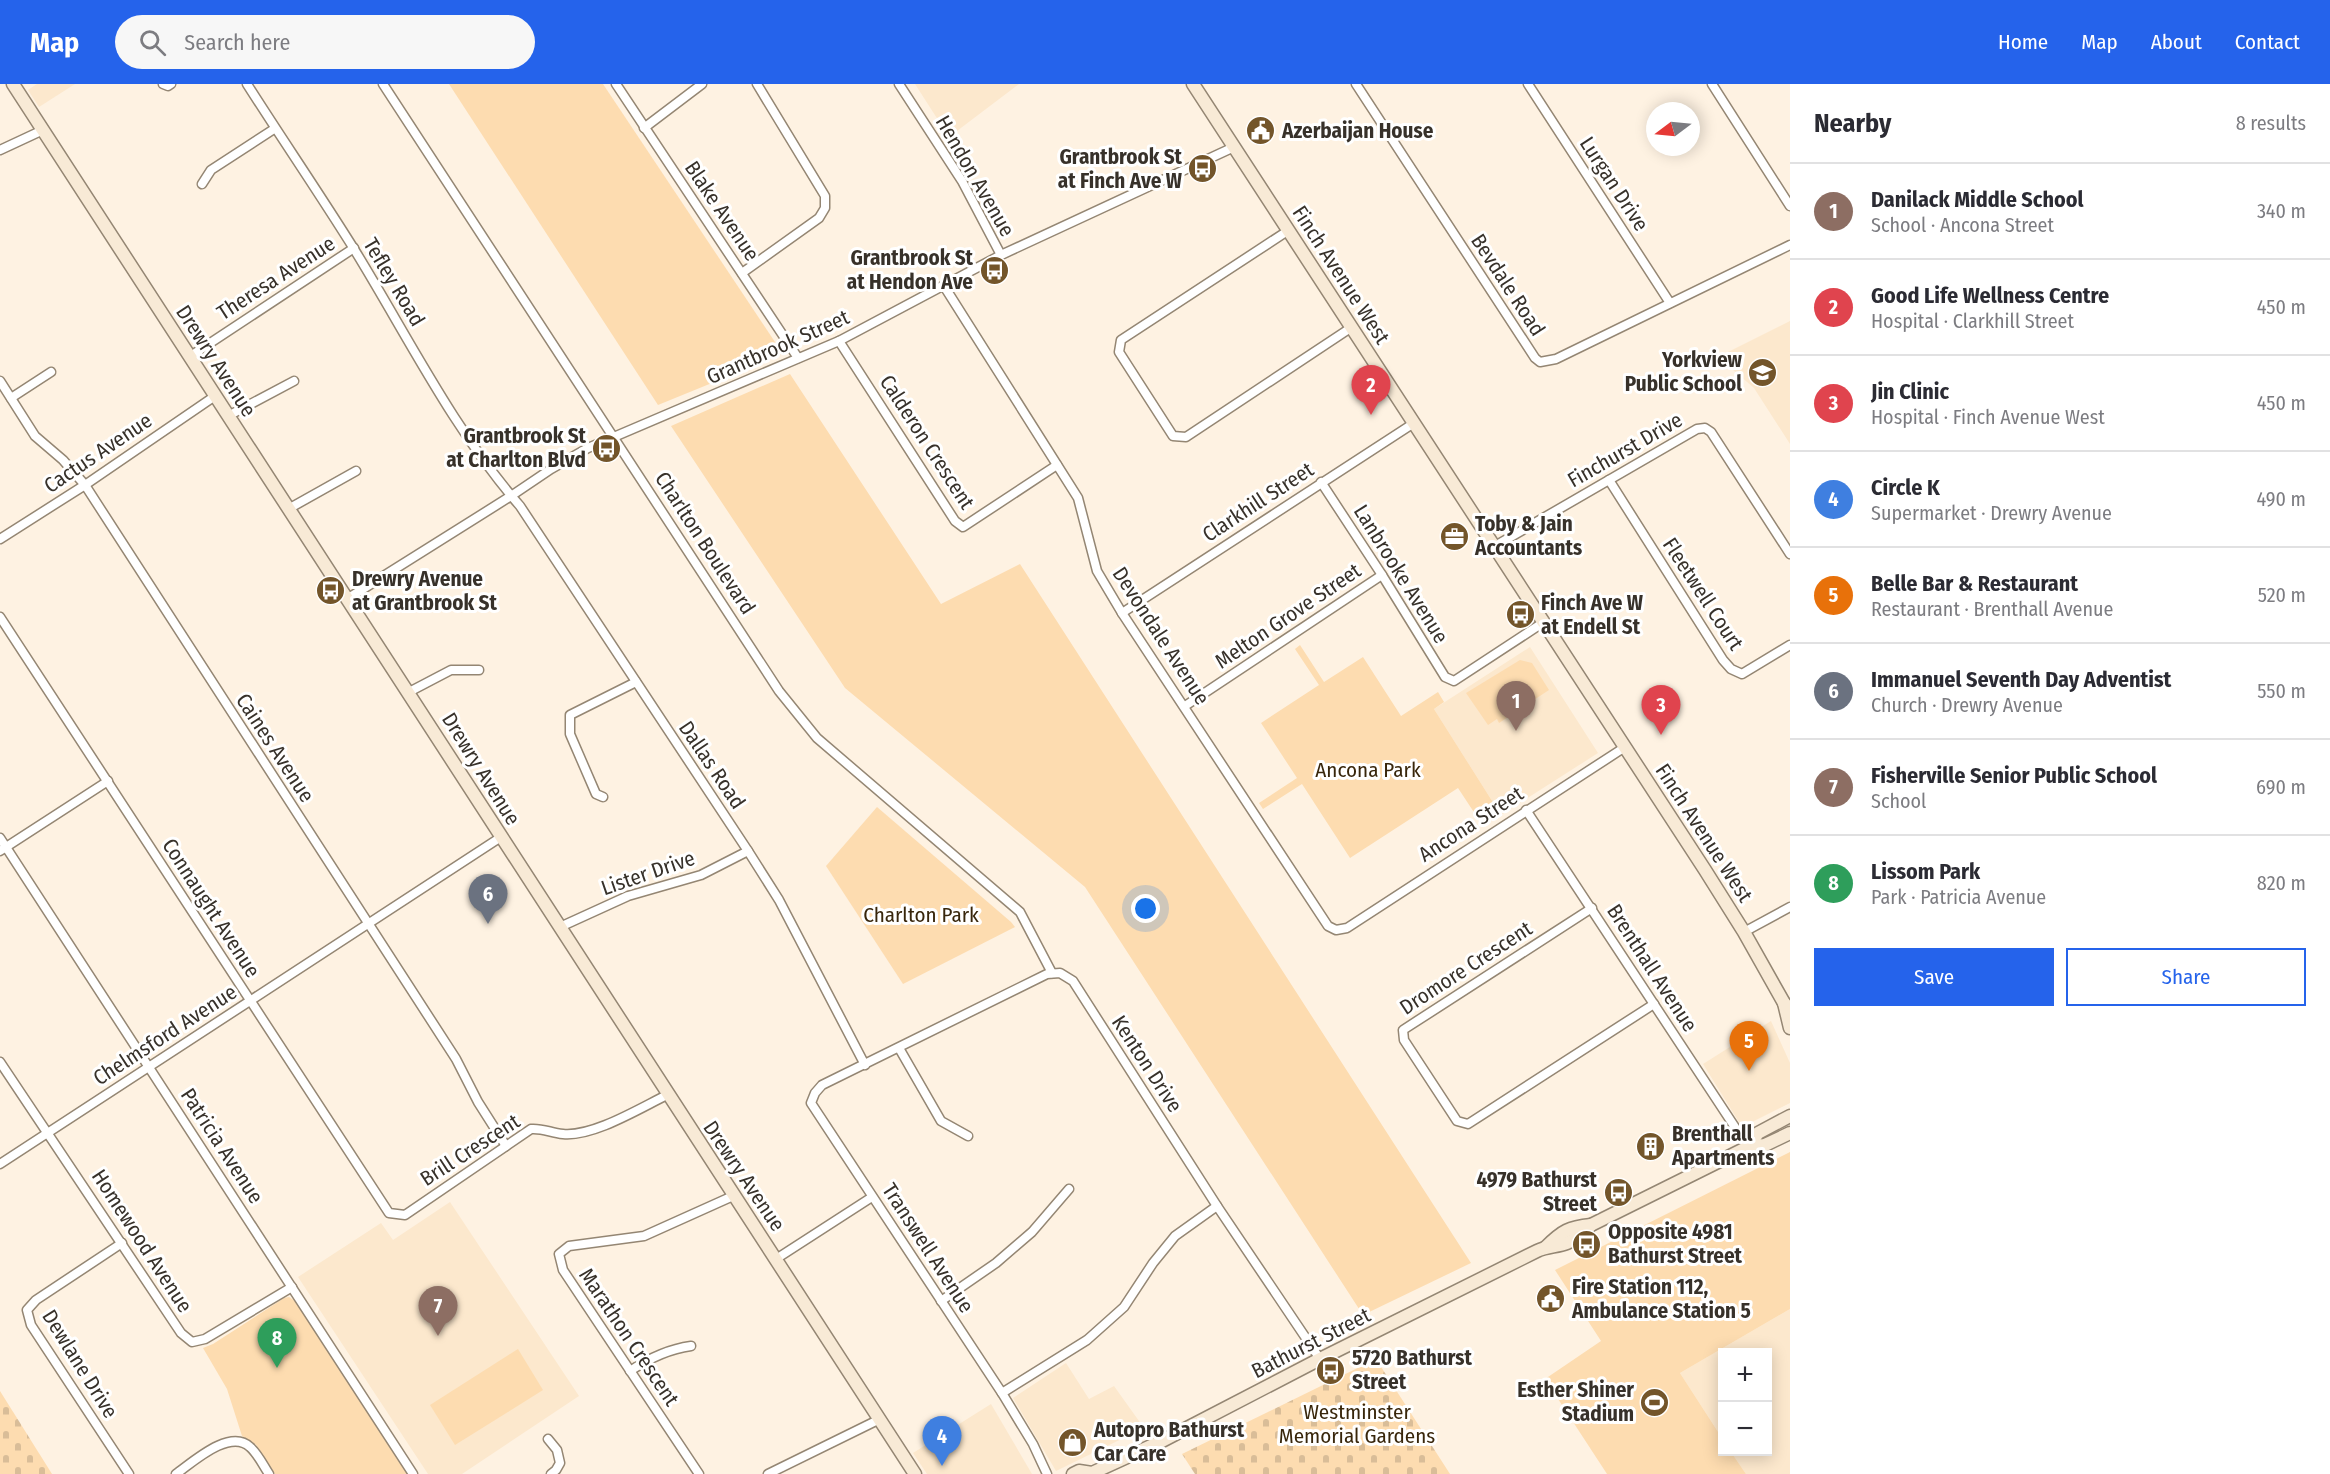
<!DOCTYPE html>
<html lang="en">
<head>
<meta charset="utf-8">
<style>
	:root { --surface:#fff; --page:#f7f7f7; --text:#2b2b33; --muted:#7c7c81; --line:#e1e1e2; --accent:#2563eb }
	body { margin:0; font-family:"Fira Sans Condensed",sans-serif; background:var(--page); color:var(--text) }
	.controls { position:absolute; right:18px; bottom:18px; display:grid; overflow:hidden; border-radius:0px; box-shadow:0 3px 15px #0003 }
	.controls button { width:54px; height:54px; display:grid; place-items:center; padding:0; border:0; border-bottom:2px solid var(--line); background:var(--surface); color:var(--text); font:30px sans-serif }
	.compass { position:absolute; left:1646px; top:18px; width:54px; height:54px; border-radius:50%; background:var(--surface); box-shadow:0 3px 15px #0003; rotate:254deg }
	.you { position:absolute; left:1146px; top:825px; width:21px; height:21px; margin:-15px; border:4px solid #fff; border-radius:50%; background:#1a73e8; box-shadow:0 0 0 9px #1a73e833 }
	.badge { display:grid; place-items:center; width:39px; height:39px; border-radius:50%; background:var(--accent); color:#fff; font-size:20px; font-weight:700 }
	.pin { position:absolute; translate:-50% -50px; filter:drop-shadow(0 2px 3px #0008) }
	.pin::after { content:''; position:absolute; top:32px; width:21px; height:18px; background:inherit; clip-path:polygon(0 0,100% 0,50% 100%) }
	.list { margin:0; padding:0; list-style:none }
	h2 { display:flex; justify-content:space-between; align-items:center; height:78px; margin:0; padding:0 24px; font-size:26px }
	h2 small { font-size:20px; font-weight:400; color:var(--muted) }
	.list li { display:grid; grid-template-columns:39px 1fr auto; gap:18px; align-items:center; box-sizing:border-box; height:96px; padding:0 24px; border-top:2px solid var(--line) }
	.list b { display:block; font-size:22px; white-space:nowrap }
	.list p { margin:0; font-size:20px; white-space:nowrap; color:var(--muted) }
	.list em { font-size:20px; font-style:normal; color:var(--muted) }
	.actions { display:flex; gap:12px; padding:18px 24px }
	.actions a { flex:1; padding:14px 0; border:2px solid var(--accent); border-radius:0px; text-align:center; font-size:21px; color:var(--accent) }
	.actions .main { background:var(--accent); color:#fff }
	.icon { flex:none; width:33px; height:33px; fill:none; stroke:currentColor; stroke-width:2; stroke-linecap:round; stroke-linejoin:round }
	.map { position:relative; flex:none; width:1790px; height:1390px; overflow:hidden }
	header { display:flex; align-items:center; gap:36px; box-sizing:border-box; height:84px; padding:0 30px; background:var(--accent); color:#fff }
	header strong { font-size:28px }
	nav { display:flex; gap:33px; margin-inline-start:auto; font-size:21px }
	.search { width:420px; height:54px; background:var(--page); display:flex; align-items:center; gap:15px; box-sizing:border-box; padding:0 21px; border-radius:33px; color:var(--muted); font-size:22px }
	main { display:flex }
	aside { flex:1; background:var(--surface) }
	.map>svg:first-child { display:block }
	.built { fill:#fce8cd }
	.green { fill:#fddcb0 }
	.cemetery { fill:url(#cemetery-stones) }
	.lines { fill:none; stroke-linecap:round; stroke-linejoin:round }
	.street-casing { stroke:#948673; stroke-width:11 }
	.secondary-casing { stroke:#948673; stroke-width:15 }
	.street { stroke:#fff; stroke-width:8 }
	.secondary { stroke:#f8ead6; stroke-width:12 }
	.labels { text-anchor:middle; stroke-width:6; stroke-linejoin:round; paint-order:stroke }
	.poi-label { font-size:21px; font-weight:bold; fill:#37312a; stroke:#fff; text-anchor:start }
	.street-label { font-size:21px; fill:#37312a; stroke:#fff }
	.park-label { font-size:21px; fill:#38260b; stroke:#fff }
</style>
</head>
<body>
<header>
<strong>Map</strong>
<div class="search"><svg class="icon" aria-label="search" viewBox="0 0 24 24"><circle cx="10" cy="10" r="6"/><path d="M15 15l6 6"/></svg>Search here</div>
<nav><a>Home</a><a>Map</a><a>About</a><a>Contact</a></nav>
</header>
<main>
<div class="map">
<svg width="1790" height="1390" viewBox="0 0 1790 1390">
	<defs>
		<pattern id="cemetery-stones" width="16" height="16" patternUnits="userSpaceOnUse" patternTransform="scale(1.5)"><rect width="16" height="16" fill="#fddcb0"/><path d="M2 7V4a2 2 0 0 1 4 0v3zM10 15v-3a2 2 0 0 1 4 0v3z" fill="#d9bd98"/></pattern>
	</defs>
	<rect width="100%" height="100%" fill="#fef2e2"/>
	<!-- built -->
	<g class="built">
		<path d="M 37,0 L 75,0 L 39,23 L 28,6 Z"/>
		<path d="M 915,0 L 1019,0 L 949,53 Z"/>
		<path d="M 1790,237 L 1790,360 L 1754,304 L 1718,273 Z"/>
		<path d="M 1530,563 L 1598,669 L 1501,731 L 1434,625 Z"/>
		<path d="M 1771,937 L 1790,979 L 1790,1019 L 1742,1043 L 1703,980 Z"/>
		<path d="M 450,1118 L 579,1312 L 462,1390 L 428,1390 L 298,1193 L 381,1139 L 393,1156 Z"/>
		<path d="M 1790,1225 L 1790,1390 L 1746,1390 L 1731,1368 L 1768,1368 L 1768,1268 L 1722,1268 L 1722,1354 L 1680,1289 Z"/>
		<path d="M 1066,1279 L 1089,1315 L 1114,1302 L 1144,1344 L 1056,1387 L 1013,1314 Z"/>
		<path d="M 991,1320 L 1032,1390 L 927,1390 L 913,1369 Z"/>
	</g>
	<!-- green -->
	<g class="green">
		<path d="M 449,0 L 603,0 L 783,270 L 658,321 Z"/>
		<path d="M 790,290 L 941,520 L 1020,480 L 1471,1179 L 1363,1231 L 1085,803 L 845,604 L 671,342 Z"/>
		<path d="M 1300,561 L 1324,598 L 1363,573 L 1401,632 L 1438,608 L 1444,618 L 1434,625 L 1501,731 L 1483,742 L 1458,704 L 1350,774 L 1302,700 L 1263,725 L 1259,719 L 1297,694 L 1261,639 L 1319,601 L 1295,565 Z"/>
		<path d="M 1520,576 L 1532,579 L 1549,606 L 1499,639 L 1497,635 L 1488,641 L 1466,609 Z"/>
		<path d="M 877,723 L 1011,838 L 1015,843 L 903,900 L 826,782 Z"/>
		<path d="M 1790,1068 L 1790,1225 L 1680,1289 L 1722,1354 L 1722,1368 L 1731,1368 L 1746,1390 L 1607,1390 L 1545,1295 L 1601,1257 L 1555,1186 Z"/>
		<path d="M 289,1213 L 295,1217 L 407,1390 L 275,1390 L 256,1361 L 242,1352 L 227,1305 L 203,1264 L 213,1260 L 284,1214 Z"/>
		<path d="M 518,1265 L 543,1306 L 455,1361 L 430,1321 Z"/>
	</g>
	<!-- cemetery -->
	<g class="cemetery">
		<path d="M 1376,1275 L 1450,1390 L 1195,1390 L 1182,1370 Z"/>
		<path d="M 0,1307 L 52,1390 L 0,1390 Z"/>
	</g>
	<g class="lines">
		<defs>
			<g id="street">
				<path d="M 163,0 L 168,2 L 171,0"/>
				<path d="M 247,0 C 282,55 319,109 354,165 C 407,251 453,345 520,422 L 748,767 L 779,816 L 865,981"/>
				<path d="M 383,0 L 779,607 L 817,654 L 1020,828 L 1052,889"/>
				<path d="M 616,0 L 798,274"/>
				<path d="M 899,0 L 962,97 L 1001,171"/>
				<path d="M 1356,0 L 1535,274 L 1540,278 L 1556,275 L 1790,161"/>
				<path d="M 1528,0 L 1670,219"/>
				<path d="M 1712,0 L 1790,122"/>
				<path d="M 644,44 L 702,0"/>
				<path d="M 0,66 L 43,46"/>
				<path d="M 202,100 L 211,86 L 274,45"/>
				<path d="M 1289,146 L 1121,256 L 1119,268 L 1173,352 L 1186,353 L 1352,243"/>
				<path d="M 742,189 L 819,134 L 825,124 L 825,112 L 757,0"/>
				<path d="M 944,202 L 1078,414 L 1097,487 L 1122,529 L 1328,842 L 1336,846 L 1347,844 L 1625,663"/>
				<path d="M 839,257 L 955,437 L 963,443 L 1057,381"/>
				<path d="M 189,273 L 354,164"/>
				<path d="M 0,297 L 35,352 L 63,376 L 85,401 L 456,975 L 478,1018 L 506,1062"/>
				<path d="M 11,314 L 51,288"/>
				<path d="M 228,332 L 294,297"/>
				<path d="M 1609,396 L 1723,576 L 1731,585 L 1742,590 L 1790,561"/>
				<path d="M 1321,398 L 1382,491 L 1445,593 L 1454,597 L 1544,538"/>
				<path d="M 290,424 L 356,387"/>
				<path d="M 0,455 L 85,401 L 215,312"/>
				<path d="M 1495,462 L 1697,345 L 1705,344 L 1711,348 L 1790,470"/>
				<path d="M 347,515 L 511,412 L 551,385 L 588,364 L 839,257 L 1001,171 L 1234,63"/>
				<path d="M 1122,529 L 1414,339"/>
				<path d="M 0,533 L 389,1129 L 405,1131 L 531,1045 C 543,1044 551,1049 563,1050 C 593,1053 640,1024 667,1011"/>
				<path d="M 409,608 L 451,586 L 479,586"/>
				<path d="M 1185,622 L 1382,491"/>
				<path d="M 603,713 L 596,710 L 570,650 L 570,631 L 636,598"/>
				<path d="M 1526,726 L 1748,1063"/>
				<path d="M 0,754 L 413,1390"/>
				<path d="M 0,767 L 108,697"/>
				<path d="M 1592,824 L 1403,946 L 1404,956 L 1457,1037 L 1468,1040 L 1654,920"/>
				<path d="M 560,843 L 628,812 L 701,791 L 748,767"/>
				<path d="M 1744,848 L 1790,823"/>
				<path d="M 899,964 L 941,1037 L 968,1052"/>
				<path d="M 0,978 L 181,1249 L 192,1258 L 205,1255 L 292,1203"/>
				<path d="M 0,1080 L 501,753"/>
				<path d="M 122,1159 L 36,1216 L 27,1226 L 31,1241 L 129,1390"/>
				<path d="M 776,1175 L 872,1113"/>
				<path d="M 941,1217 L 996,1179 L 1032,1148 L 1069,1105"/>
				<path d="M 630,1287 C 648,1275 669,1265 691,1262"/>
				<path d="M 1002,1309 L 1087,1256 L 1124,1223 L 1153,1179 L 1175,1152 L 1217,1122"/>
				<path d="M 548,1355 L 557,1366 L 560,1379 L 556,1386 L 551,1390"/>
				<path d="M 176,1390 C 193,1378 230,1344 250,1363 C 258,1370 263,1381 269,1390"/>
				<path d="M 699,1390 L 563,1186 L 559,1170 L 569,1162 L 644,1152 L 733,1112"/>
				<path d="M 768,1390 L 880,1335"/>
				<path d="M 1047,1390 L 1033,1360 L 1002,1309 L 811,1019 L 815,1009 L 822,1001 L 1047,890 L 1060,889 L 1073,897 L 1217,1122 L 1320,1275"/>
			</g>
			<g id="secondary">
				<path d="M 13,0 L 915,1390"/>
				<path d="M 1193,0 L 1705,786 L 1744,848 L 1784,919 L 1790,926"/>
				<path d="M 1784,919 L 1790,944"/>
				<path d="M 1748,1063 L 1758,1049 L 1790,1032"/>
				<path d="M 1546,1163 C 1562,1147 1569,1143 1591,1141"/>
				<path d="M 1073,1390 L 1079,1387 L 1092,1389 L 1162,1357 L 1320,1275 L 1537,1167 C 1547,1162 1557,1163 1567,1159 C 1577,1155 1584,1148 1591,1141 L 1748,1063 L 1765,1061 L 1790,1049"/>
			</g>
		</defs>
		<!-- street casing -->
		<use href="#street" class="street-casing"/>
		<!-- secondary casing -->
		<use href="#secondary" class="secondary-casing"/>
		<!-- street -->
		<use href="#street" class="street"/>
		<!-- secondary -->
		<use href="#secondary" class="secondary"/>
	</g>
	<!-- icons -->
	<defs>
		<symbol id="civic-disc" viewBox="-11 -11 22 22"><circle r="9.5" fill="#73552a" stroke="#fff"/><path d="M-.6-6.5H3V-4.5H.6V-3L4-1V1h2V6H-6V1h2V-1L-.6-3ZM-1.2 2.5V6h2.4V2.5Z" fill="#fff"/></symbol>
		<symbol id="bus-disc" viewBox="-11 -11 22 22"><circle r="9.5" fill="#73552a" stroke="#fff"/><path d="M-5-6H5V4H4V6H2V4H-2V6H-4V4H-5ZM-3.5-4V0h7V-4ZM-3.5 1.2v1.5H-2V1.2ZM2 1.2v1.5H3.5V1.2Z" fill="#fff"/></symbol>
		<symbol id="school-disc" viewBox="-11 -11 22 22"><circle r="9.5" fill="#73552a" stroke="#fff"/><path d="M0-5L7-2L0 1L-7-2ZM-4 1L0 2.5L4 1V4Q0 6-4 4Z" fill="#fff"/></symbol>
		<symbol id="office-disc" viewBox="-11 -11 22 22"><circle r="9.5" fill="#73552a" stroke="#fff"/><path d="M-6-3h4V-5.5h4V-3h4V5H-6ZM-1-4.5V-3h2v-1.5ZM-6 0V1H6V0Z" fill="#fff"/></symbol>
		<symbol id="building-disc" viewBox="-11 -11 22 22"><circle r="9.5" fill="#73552a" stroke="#fff"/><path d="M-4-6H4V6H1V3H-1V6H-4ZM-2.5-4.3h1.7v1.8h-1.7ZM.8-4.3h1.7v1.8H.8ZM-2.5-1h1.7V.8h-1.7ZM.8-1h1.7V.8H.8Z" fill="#fff"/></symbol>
		<symbol id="stadium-disc" viewBox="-11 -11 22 22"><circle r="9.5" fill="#73552a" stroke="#fff"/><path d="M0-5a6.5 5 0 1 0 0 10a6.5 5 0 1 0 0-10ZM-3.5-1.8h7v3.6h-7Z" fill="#fff"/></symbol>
		<symbol id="shop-disc" viewBox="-11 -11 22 22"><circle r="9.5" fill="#73552a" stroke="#fff"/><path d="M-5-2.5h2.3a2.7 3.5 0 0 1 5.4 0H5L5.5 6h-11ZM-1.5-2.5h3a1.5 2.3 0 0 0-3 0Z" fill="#fff"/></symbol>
	</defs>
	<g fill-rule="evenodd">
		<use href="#civic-disc" x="1244" y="30" width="33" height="33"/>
		<use href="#bus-disc" x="1186" y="68" width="33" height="33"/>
		<use href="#bus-disc" x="978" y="170" width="33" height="33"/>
		<use href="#school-disc" x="1746" y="272" width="33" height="33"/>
		<use href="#bus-disc" x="590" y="348" width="33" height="33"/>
		<use href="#office-disc" x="1438" y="436" width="33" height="33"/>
		<use href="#bus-disc" x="314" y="490" width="33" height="33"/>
		<use href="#bus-disc" x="1504" y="514" width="33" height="33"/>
		<use href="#building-disc" x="1634" y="1046" width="33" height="33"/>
		<use href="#bus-disc" x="1602" y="1092" width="33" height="33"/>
		<use href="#bus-disc" x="1570" y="1144" width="33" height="33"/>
		<use href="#civic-disc" x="1534" y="1198" width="33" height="33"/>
		<use href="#bus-disc" x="1314" y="1270" width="33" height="33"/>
		<use href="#stadium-disc" x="1638" y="1302" width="33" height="33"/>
		<use href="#shop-disc" x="1056" y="1342" width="33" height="33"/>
	</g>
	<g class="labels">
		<!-- poi labels -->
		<g class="poi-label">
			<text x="1282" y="54">Azerbaijan House</text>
			<text x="1182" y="80" text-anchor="end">Grantbrook St<tspan x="1182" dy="24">at Finch Ave W</tspan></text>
			<text x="973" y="181" text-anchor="end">Grantbrook St<tspan x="973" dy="24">at Hendon Ave</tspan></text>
			<text x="1742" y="283" text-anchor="end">Yorkview<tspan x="1742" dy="24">Public School</tspan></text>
			<text x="586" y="359" text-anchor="end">Grantbrook St<tspan x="586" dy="24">at Charlton Blvd</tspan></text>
			<text x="1475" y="447">Toby &amp; Jain<tspan x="1475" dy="24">Accountants</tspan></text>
			<text x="352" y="502">Drewry Avenue<tspan x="352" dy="24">at Grantbrook St</tspan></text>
			<text x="1541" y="526">Finch Ave W<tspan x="1541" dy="24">at Endell St</tspan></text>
			<text x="1672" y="1057">Brenthall<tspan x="1672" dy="24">Apartments</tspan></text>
			<text x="1597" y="1103" text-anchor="end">4979 Bathurst<tspan x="1597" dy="24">Street</tspan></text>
			<text x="1608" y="1155">Opposite 4981<tspan x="1608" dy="24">Bathurst Street</tspan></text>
			<text x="1572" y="1210">Fire Station 112,<tspan x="1572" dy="24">Ambulance Station 5</tspan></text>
			<text x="1352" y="1281">5720 Bathurst<tspan x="1352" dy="24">Street</tspan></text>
			<text x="1634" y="1313" text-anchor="end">Esther Shiner<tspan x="1634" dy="24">Stadium</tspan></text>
			<text x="1094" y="1353">Autopro Bathurst<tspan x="1094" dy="24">Car Care</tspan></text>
		</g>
		<!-- street labels -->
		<g class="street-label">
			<text transform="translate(975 92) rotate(60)" y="7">Hendon Avenue</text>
			<text transform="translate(1614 100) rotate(57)" y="7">Lurgan Drive</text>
			<text transform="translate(722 127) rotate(56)" y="7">Blake Avenue</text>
			<text transform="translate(1341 191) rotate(57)" y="7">Finch Avenue West</text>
			<text transform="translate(276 194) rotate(-33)" y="7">Theresa Avenue</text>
			<text transform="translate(394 198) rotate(59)" y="7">Tefley Road</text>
			<text transform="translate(1508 201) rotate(57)" y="7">Bevdale Road</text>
			<text transform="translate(778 263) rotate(-24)" y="7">Grantbrook Street</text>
			<text transform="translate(216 277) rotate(57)" y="7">Drewry Avenue</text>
			<text transform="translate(927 358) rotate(57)" y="7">Calderon Crescent</text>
			<text transform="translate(1625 366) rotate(-30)" y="7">Finchurst Drive</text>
			<text transform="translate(98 369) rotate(-34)" y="7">Cactus Avenue</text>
			<text transform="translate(1258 418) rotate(-33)" y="7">Clarkhill Street</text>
			<text transform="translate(705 459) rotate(57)" y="7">Charlton Boulevard</text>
			<text transform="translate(1401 490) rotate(58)" y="7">Lanbrooke Avenue</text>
			<text transform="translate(1703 510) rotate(57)" y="7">Fleetwell Court</text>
			<text transform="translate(1288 532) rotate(-34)" y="7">Melton Grove Street</text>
			<text transform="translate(1161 552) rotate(57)" y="7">Devondale Avenue</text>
			<text transform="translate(275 664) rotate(57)" y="7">Caines Avenue</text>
			<text transform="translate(712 681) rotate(56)" y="7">Dallas Road</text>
			<text transform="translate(481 685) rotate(58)" y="7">Drewry Avenue</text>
			<text transform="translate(1471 740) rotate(-33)" y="7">Ancona Street</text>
			<text transform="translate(1704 749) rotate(57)" y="7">Finch Avenue West</text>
			<text transform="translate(648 789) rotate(-19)" y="7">Lister Drive</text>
			<text transform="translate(211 824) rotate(57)" y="7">Connaught Avenue</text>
			<text transform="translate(1466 884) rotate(-33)" y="7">Dromore Crescent</text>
			<text transform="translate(1652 884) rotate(57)" y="7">Brenthall Avenue</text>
			<text transform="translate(165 951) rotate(-33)" y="7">Chelmsford Avenue</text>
			<text transform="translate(1147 980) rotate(57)" y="7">Kenton Drive</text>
			<text transform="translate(222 1062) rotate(57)" y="7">Patricia Avenue</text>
			<text transform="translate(470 1066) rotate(-33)" y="7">Brill Crescent</text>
			<text transform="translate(744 1092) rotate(56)" y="7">Drewry Avenue</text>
			<text transform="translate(142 1157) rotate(57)" y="7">Homewood Avenue</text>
			<text transform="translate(928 1164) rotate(57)" y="7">Transwell Avenue</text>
			<text transform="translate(629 1253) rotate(56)" y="7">Marathon Crescent</text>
			<text transform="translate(1311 1259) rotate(-27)" y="7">Bathurst Street</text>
			<text transform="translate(80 1280) rotate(58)" y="7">Dewlane Drive</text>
		</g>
		<!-- park labels -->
		<g class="park-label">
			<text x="1368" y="693">Ancona Park</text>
			<text x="921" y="838">Charlton Park</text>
			<text x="1357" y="1335">Westminster<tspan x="1357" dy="24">Memorial Gardens</tspan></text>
		</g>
	</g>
</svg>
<div class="controls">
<button>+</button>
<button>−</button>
</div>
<svg class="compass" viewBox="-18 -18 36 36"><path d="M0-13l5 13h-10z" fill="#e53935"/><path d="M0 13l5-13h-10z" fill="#7c7c81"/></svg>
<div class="you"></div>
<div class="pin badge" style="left:1516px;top:647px;background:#8d6e63">1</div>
<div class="pin badge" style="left:1371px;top:331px;background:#e0444e">2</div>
<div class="pin badge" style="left:1661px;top:651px;background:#e0444e">3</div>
<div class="pin badge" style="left:942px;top:1382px;background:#3f7fe0">4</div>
<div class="pin badge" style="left:1749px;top:987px;background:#e8710a">5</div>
<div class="pin badge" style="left:488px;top:840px;background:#6b7280">6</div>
<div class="pin badge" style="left:438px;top:1252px;background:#8d6e63">7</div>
<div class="pin badge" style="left:277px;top:1284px;background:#2e9e5b">8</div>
</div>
<aside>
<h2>Nearby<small>8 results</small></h2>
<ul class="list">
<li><span class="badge" style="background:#8d6e63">1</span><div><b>Danilack Middle School</b><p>School · Ancona Street</p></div><em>340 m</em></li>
<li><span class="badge" style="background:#e0444e">2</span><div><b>Good Life Wellness Centre</b><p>Hospital · Clarkhill Street</p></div><em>450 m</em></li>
<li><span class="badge" style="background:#e0444e">3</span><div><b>Jin Clinic</b><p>Hospital · Finch Avenue West</p></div><em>450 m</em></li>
<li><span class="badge" style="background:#3f7fe0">4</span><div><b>Circle K</b><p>Supermarket · Drewry Avenue</p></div><em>490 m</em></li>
<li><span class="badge" style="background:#e8710a">5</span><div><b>Belle Bar &amp; Restaurant</b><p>Restaurant · Brenthall Avenue</p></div><em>520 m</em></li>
<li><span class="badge" style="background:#6b7280">6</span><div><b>Immanuel Seventh Day Adventist</b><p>Church · Drewry Avenue</p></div><em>550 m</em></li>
<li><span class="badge" style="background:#8d6e63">7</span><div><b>Fisherville Senior Public School</b><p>School</p></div><em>690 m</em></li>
<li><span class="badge" style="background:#2e9e5b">8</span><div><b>Lissom Park</b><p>Park · Patricia Avenue</p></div><em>820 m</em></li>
</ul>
<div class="actions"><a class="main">Save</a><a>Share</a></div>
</aside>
</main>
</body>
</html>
